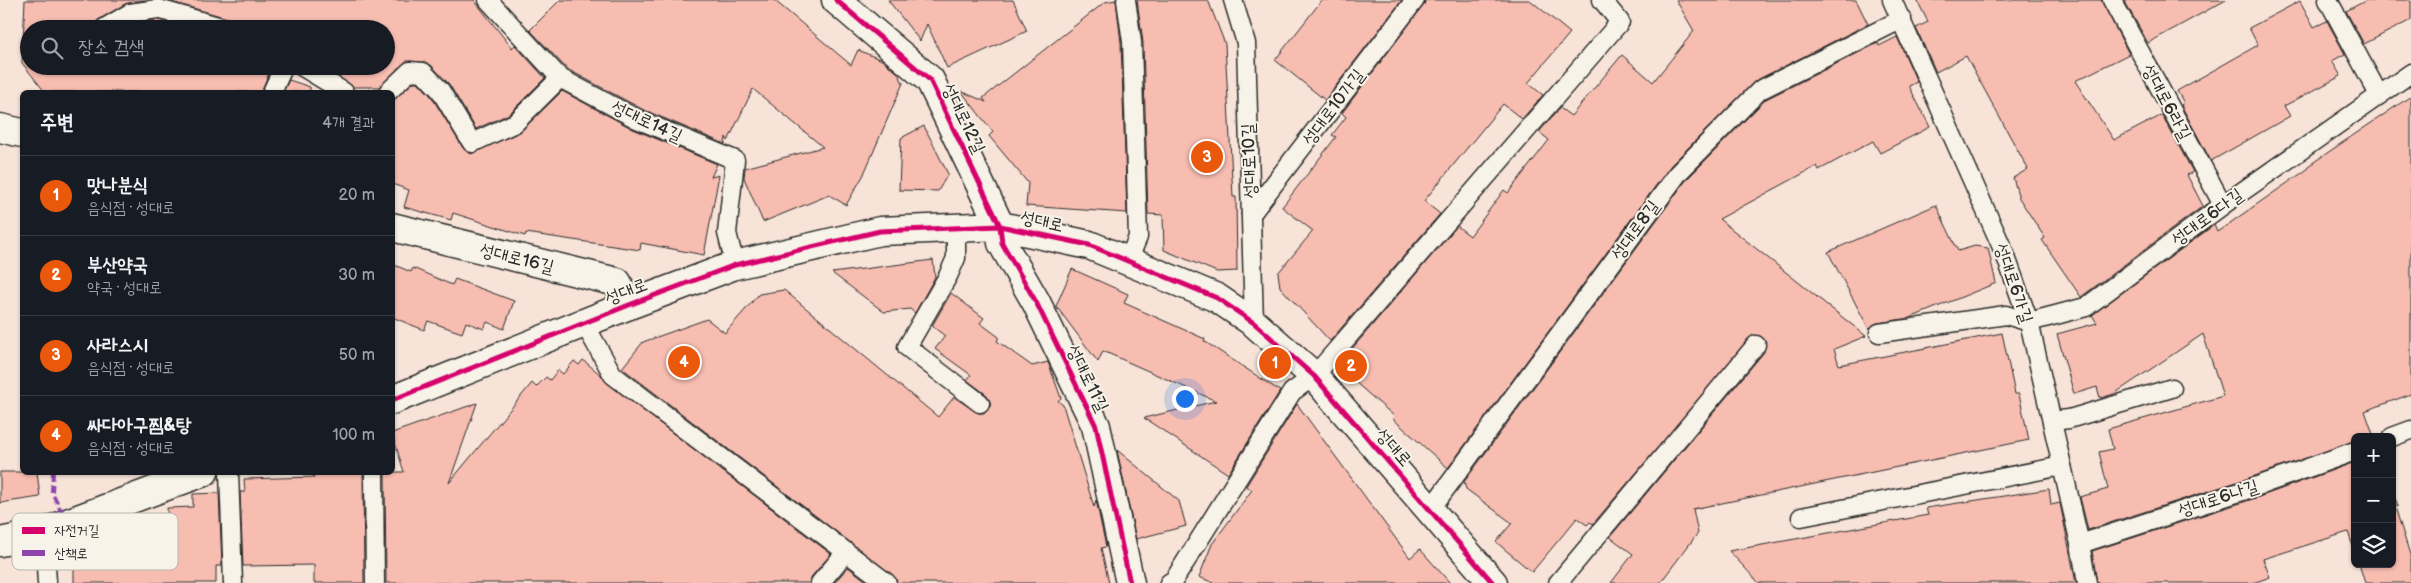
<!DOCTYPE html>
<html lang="ko">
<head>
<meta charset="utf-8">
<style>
	:root { --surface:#171b24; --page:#242831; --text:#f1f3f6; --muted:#9ea1a6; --line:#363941; --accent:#ea580c }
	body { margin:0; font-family:"Balsamiq Sans","Poor Story",sans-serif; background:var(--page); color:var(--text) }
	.controls { position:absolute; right:15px; bottom:15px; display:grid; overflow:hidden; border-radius:8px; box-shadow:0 1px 4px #0004 }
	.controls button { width:45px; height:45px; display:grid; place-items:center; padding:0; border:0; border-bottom:1px solid var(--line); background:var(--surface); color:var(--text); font:25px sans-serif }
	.you { position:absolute; left:1184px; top:398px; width:18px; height:18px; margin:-12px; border:4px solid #fff; border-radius:50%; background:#1a73e8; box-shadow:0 0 0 8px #1a73e833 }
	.badge { display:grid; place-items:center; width:32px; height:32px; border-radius:50%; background:var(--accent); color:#fff; font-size:16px; font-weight:700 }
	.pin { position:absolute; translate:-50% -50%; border:2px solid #fff; box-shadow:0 1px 5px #0006 }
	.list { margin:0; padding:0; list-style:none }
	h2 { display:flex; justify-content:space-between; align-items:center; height:65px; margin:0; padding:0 20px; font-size:21px }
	h2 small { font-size:16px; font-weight:400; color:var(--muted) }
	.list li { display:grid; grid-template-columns:32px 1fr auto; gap:15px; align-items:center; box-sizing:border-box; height:80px; padding:0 20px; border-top:1px solid var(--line) }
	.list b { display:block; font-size:19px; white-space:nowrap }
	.list p { margin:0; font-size:16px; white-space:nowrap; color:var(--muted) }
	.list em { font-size:16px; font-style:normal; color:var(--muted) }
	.icon { flex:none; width:28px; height:28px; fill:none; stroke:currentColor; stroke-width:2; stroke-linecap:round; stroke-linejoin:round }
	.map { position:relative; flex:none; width:2411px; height:583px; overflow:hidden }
	.search { position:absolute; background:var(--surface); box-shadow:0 1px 4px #0004; left:20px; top:20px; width:375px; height:55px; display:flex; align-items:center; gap:12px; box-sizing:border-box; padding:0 18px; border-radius:28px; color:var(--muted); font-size:19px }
	.panel { position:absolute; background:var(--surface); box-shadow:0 1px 4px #0004; left:20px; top:90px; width:375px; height:385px; border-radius:8px }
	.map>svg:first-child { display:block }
	.building { fill:#f8bdb1; stroke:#2b2b2b }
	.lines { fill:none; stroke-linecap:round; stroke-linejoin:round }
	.lane-casing { stroke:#2b2b2b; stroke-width:21 }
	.street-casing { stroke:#2b2b2b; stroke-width:31 }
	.secondary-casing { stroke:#2b2b2b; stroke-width:31 }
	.lane { stroke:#f7f3e8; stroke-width:18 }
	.street { stroke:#f7f3e8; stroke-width:28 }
	.secondary { stroke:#f7f3e8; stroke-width:28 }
	.quiet { stroke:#8e44ad; stroke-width:4; stroke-dasharray:8 4; stroke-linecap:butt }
	.cycleway-casing { stroke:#f7f3e8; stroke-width:8 }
	.cycleway { stroke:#d6006c; stroke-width:5 }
	.labels { text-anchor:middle; stroke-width:4; stroke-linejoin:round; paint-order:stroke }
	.street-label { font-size:18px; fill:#2b2b2b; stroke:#f7f3e8 }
	.key { fill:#f7f3e8; stroke:#bab7af; stroke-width:1 }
	.key-label { font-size:14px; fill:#2b2b2b }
</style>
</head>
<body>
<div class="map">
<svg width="2411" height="583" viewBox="0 0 2411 583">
	<rect width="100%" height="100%" fill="#f7e3d8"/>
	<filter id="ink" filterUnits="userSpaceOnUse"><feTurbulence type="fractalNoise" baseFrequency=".02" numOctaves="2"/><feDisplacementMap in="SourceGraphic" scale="10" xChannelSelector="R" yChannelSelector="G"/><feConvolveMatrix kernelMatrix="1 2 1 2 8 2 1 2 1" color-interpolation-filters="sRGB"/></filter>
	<g filter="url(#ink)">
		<!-- building -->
		<g class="building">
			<path d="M 25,0 L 146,0 L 125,4 L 98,20 L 92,29 L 29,29 L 29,66 L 247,66 L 269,73 L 261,92 L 45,92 L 22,63 Z"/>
			<path d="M 165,0 L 474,0 L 512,48 L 515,45 L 545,78 L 509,114 L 476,129 L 449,84 L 431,65 L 424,62 L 406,61 L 379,87 L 353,87 L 329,71 L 330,66 L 386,66 L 386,29 L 238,29 L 236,22 L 231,19 Z"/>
			<path d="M 560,0 L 774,0 L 851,65 L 858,50 L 882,60 L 898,73 L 903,83 L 863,176 L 846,205 L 829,195 L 763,222 L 744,178 L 745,168 L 823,147 L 753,89 L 728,141 L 726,137 L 725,144 L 642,109 L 567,69 L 530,30 Z"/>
			<path d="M 888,0 L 1013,0 L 1027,31 L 947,68 L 927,24 L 920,41 Z"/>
			<path d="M 1116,0 L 1121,43 L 1127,213 L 1026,206 L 1028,183 L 989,136 L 993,132 L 961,91 L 986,102 L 983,98 L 1105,2 Z"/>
			<path d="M 1137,0 L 1208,0 L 1225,44 L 1233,197 L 1236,197 L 1237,271 L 1217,272 L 1164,250 L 1163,215 L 1148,214 L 1143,42 Z"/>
			<path d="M 1322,0 L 1402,0 L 1325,100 L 1275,60 Z"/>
			<path d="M 1425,0 L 1530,0 L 1570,33 L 1528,83 L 1543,95 L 1522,119 L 1503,104 L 1424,201 L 1440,214 L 1330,341 L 1280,287 L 1278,273 L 1313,231 L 1282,207 L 1336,137 L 1332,135 L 1346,117 L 1342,113 L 1423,6 Z"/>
			<path d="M 1676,0 L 1856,0 L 1868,24 L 1755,81 L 1671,165 L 1448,468 L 1392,418 L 1394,416 L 1339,368 L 1347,359 L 1345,357 L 1457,226 L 1470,236 L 1504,190 L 1508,193 L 1549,140 L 1539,132 L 1560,108 L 1571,116 L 1622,55 L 1653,82 L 1694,31 Z"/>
			<path d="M 1917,0 L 2101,0 L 2129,54 L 2075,81 L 2114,140 L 2162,115 L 2193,172 L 2187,175 L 2203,206 L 2081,297 L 2042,240 L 2045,238 L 2019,198 L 2013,178 L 2028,169 L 1966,56 L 1936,72 L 1916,28 L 1928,22 Z"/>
			<path d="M 2124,0 L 2226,0 L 2148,43 Z"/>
			<path d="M 2367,0 L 2411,0 L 2411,20 L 2364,44 L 2346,11 Z"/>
			<path d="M 2300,1 L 2314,27 L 2327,21 L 2345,54 L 2332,61 L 2341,76 L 2284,106 L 2290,116 L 2211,161 L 2181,105 L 2184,103 L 2177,91 L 2258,45 L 2249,28 Z"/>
			<path d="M 157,20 L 188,29 L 124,29 L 134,23 Z"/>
			<path d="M 1897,37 L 1917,82 L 1909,86 L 1930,127 L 1880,153 L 1873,141 L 1819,170 L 1817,166 L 1719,219 L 1866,336 L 1834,349 L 1839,365 L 2002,333 L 2015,394 L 2019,394 L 2029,440 L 1693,509 L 1698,533 L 1660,583 L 1611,583 L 1633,554 L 1610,537 L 1764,352 L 1766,341 L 1762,337 L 1753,335 L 1593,524 L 1590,522 L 1587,525 L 1577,518 L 1532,572 L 1496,542 L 1512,523 L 1466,489 L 1464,482 L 1687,179 L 1766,99 L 1878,43 L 1879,46 Z"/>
			<path d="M 289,80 L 310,87 L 310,92 L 283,92 Z"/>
			<path d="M 414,82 L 418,82 L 431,96 L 463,148 L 471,154 L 520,132 L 562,91 L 633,129 L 717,164 L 711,177 L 719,175 L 704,255 L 641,243 L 640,250 L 526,233 L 525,236 L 453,213 L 451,220 L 404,207 L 409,190 L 392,184 L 392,101 Z"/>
			<path d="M 2411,96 L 2411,394 L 2365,411 L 2374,437 L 2355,437 L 2355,441 L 2252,477 L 2088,530 L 2080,497 L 2108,489 L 2099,452 L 2113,449 L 2108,429 L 2223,396 L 2203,334 L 2114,394 L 2100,398 L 2097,387 L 2074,394 L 2057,334 L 2097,323 L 2092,315 L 2214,225 L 2217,232 L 2309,168 L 2308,166 Z"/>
			<path d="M 924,126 L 948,174 L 938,191 L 899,190 L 901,138 Z"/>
			<path d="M 1936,205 L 1958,251 L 1975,246 L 1988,248 L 1996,283 L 1910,318 L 1877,323 L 1869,329 L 1828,252 Z"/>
			<path d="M 933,260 L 935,277 L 915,313 L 910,309 L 884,312 L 832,273 Z"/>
			<path d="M 392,264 L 411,272 L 413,268 L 452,285 L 455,279 L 514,301 L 504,329 L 487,322 L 484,329 L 466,322 L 462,333 L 428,321 L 424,330 L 392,317 Z"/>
			<path d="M 1072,269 L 1128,294 L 1124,303 L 1205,339 L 1204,341 L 1280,391 L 1228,474 L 1144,418 L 1216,401 L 1103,351 L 1098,362 L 1056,306 Z"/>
			<path d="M 784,290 L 938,417 L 954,397 L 978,413 L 984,413 L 991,404 L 987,395 L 967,380 L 971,375 L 935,349 L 945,336 L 932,326 L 951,293 L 984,318 L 980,323 L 999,337 L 997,341 L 1032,366 L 1048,362 L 1061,398 L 1058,401 L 1063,405 L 1094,507 L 1096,500 L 1106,547 L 1101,548 L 1109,583 L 897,583 L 893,575 L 622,368 L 643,342 L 707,319 L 725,333 L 759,294 Z"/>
			<path d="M 583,360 L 601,375 L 607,383 L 831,554 L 812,576 L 810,583 L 386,583 L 385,472 L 404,472 L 392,433 L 477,403 L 449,483 L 532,383 L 536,387 L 546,377 L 550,380 L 558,370 L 563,374 L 574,361 L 579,365 Z"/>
			<path d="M 1297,404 L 1410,558 L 1420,549 L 1450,583 L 1214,583 L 1199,577 L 1212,544 L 1252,490 L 1246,486 Z"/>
			<path d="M 1117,450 L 1179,501 L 1186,526 L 1136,539 Z"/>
			<path d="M 2355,462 L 2355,552 L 2348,532 L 2263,559 L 2270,577 L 2253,583 L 2097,583 L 2092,551 L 2259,497 Z"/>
			<path d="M 0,472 L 37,472 L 40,497 L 0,503 Z"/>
			<path d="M 313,472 L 363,472 L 364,583 L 314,583 L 314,565 L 243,566 L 240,492 L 245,492 L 244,479 L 314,477 Z"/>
			<path d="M 2049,489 L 2051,505 L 2060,503 L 2076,583 L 1759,583 L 1729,551 L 1928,515 L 1926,508 Z"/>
			<path d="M 2392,489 L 2398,506 L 2395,507 L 2411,558 L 2411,583 L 2365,583 L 2359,564 L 2392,564 Z"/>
			<path d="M 219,493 L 222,566 L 216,566 L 216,583 L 74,583 L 74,554 L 97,554 L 96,546 L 117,545 L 116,538 L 154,537 L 154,520 L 168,520 L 167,508 L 193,507 L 193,494 Z"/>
			<path d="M 848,567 L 869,583 L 834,583 Z"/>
		</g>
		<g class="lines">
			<defs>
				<g id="lane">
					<path d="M 488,0 L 560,78 L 637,119 L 735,160 L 727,233 L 735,265"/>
					<path d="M 1126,0 L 1132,42 L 1138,237 L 1128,261"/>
					<path d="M 1233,0 L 1246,43 L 1254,323"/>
					<path d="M 1892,0 L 2005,254 L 2029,322 L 2080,544 L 2087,583"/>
					<path d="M 2112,0 L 2223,205"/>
					<path d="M 2328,0 L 2379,95"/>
					<path d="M 103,29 L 130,13 L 158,9 L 228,29"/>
					<path d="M 301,66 L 344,92"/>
					<path d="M 272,92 L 284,66"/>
					<path d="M 388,92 L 410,71 L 423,72 L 440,90 L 472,143 L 515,123 L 560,78"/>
					<path d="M 1251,214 L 1415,0"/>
					<path d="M 956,228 L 956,258 L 948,276 L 907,347 L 980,403"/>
					<path d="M 584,323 L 613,375 L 887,583"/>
					<path d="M 1879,333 L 2006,315 L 2029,322 L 2086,307 L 2223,205 L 2411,73"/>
					<path d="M 2052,421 L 2069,419 L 2172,388"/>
					<path d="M 2392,437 L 2411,430"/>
					<path d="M 229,472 L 233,583"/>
					<path d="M 374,472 L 375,583"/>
					<path d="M 1430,510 L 1679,172 L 1760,90 L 1902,19"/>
					<path d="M 1801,517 L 2062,466"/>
					<path d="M 44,533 L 47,583"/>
					<path d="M 2080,544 L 2255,487 L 2355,451"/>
					<path d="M 820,583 L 846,552"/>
					<path d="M 1169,583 L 1174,580 L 1292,392 L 1314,376 L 1620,22 L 1602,0"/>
					<path d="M 1558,583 L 1756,345"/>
				</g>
				<g id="street">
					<path d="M 836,0 L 930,80 L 1000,226 L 1002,243 L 1036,302 L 1096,426 L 1130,583"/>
					<path d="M 0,128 L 22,133"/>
					<path d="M 392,227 L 617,282 L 629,305"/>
				</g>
				<g id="secondary">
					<path d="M 392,400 L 629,305 L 735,265 L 880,231 L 1000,226 L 1089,245 L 1217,298 L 1254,323 L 1314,376 L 1493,583"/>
					<path d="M 0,542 L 44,533 L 67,523 L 204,472"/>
				</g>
			</defs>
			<!-- lane casing -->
			<use href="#lane" class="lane-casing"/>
			<!-- street casing -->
			<use href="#street" class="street-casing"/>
			<!-- secondary casing -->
			<use href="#secondary" class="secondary-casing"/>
			<!-- lane -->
			<use href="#lane" class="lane"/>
			<!-- street -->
			<use href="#street" class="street"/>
			<!-- secondary -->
			<use href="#secondary" class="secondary"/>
			<!-- quiet -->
			<path class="quiet" d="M 53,472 L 52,492 L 67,523"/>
			<defs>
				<g id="cycleway">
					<path d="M 836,0 L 930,80 L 1000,226 L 1002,243 L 1036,302 L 1096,426 L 1130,583"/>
					<path d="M 392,400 L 629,305 L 735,265 L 880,231 L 1000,226 L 1089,245 L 1217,298 L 1254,323 L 1314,376 L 1493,583"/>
				</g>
			</defs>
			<!-- cycleway casing -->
			<use href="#cycleway" class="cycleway-casing"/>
			<!-- cycleway -->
			<use href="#cycleway" class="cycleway"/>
		</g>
	</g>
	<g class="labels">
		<!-- street labels -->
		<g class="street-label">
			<text transform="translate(2167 102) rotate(62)" y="6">성대로6라길</text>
			<text transform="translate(1333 107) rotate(-53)" y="6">성대로10가길</text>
			<text transform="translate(964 118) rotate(64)" y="6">성대로12길</text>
			<text transform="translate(647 121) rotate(25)" y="6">성대로14길</text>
			<text transform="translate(1249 161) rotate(-92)" y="6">성대로10길</text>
			<text transform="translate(2207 217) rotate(-36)" y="6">성대로6다길</text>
			<text transform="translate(1042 221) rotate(12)" y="6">성대로</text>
			<text transform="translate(1635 230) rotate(-54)" y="6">성대로8길</text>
			<text transform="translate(517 258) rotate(14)" y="6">성대로16길</text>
			<text transform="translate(2014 283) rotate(71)" y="6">성대로6가길</text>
			<text transform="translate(626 291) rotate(-21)" y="6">성대로</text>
			<text transform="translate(1088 378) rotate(64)" y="6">성대로11길</text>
			<text transform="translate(1394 447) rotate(49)" y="6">성대로</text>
			<text transform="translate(2218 498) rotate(-18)" y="6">성대로6나길</text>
		</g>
	</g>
	<!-- legend -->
	<rect x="12" y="513" width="166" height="57" rx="8" class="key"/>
	<rect x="22" y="527" width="23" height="7" fill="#d6006c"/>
	<rect x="22" y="550" width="23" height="6" fill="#8e44ad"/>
	<g class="key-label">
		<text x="54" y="535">자전거길</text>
		<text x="54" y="558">산책로</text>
	</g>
</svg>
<div class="controls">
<button>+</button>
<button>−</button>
<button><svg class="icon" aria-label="layers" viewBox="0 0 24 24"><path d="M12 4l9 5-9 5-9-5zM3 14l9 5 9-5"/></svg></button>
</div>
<div class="you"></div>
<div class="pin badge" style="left:1275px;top:363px">1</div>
<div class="pin badge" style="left:1351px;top:366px">2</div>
<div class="pin badge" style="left:1207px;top:157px">3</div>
<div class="pin badge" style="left:684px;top:362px">4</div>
<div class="search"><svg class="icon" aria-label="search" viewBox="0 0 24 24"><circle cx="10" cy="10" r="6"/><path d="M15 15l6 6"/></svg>장소 검색</div>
<section class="panel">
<h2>주변<small>4개 결과</small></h2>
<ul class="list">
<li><span class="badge">1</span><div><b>맛나분식</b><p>음식점 · 성대로</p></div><em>20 m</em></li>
<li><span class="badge">2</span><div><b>부산약국</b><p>약국 · 성대로</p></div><em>30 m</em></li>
<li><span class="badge">3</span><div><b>사라스시</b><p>음식점 · 성대로</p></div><em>50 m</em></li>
<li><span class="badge">4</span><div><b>싸다아구찜&amp;탕</b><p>음식점 · 성대로</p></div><em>100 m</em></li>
</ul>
</section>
</div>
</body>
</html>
